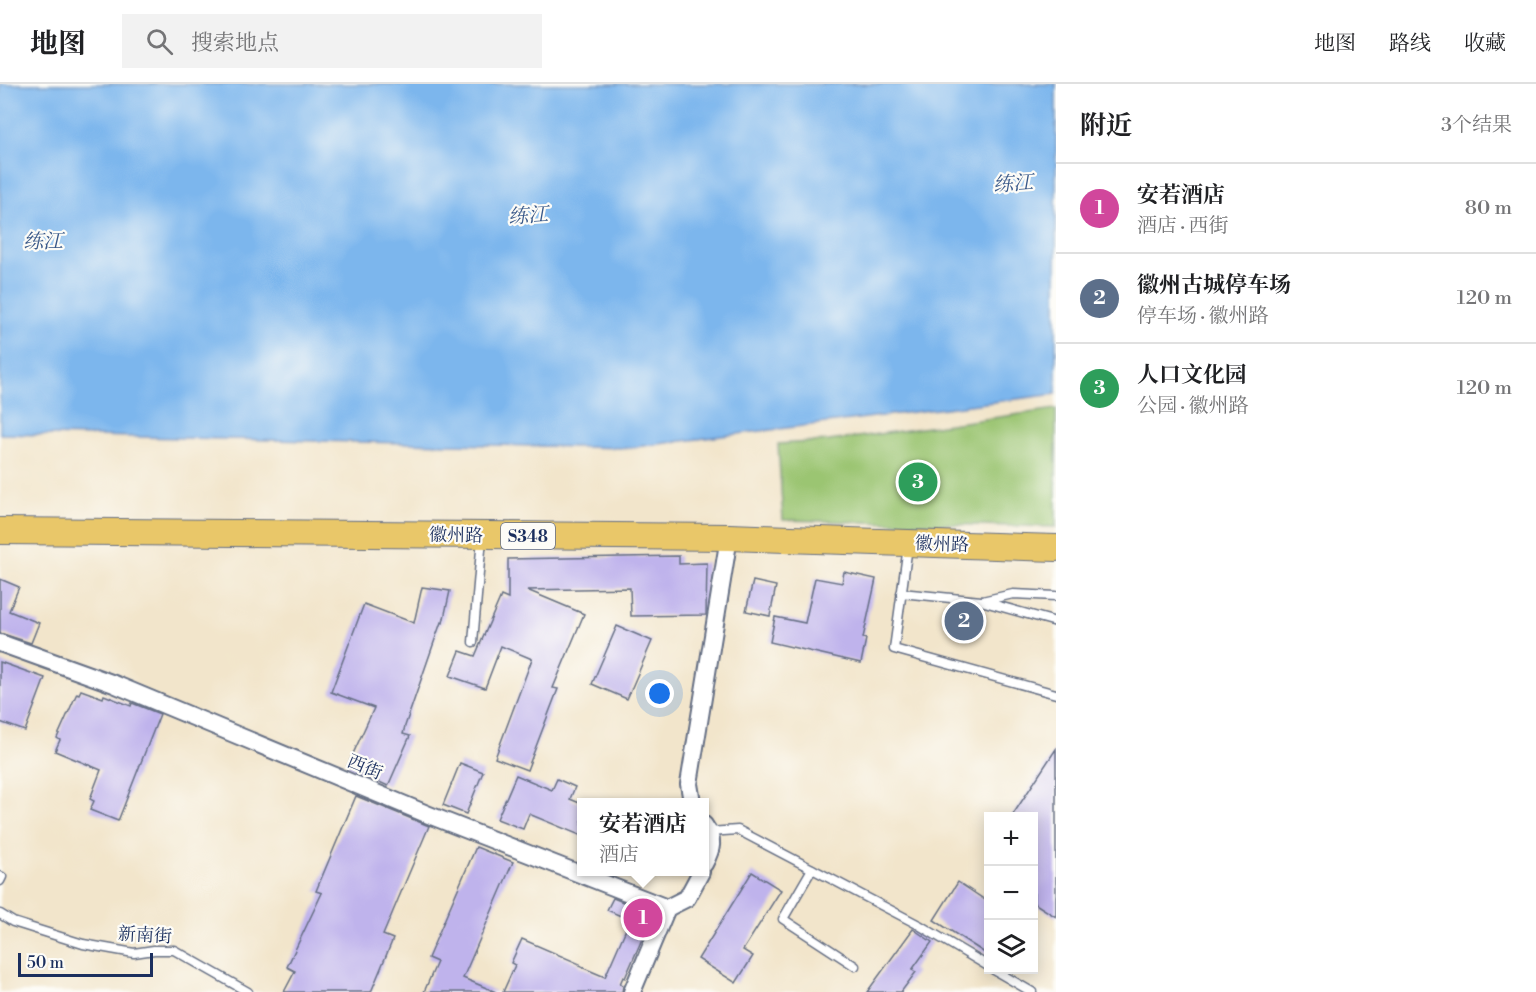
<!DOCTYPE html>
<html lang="zh">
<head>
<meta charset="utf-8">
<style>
	:root { --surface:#fff; --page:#f2f2f2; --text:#202124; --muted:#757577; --line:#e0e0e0; --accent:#1f6fb2 }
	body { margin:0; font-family:"Libre Bodoni","Noto Serif SC",serif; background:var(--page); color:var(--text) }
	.controls { position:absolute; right:18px; bottom:18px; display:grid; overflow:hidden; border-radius:0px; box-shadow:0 3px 15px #0003 }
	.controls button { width:54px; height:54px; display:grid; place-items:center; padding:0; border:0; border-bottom:2px solid var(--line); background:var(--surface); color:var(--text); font:30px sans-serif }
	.scale { position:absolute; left:18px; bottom:15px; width:135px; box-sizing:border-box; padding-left:6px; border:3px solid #1b2f5e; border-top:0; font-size:16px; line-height:21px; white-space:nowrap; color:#1b2f5e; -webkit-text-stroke:4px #fdfcf7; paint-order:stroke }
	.you { position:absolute; left:660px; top:610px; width:21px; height:21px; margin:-15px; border:4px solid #fff; border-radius:50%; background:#1a73e8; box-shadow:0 0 0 9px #1a73e833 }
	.badge { display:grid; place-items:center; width:39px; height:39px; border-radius:50%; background:var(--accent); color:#fff; font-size:20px; font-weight:700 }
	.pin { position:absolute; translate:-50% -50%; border:3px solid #fff; box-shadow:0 2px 6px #0006 }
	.popup { position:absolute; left:577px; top:714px; width:132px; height:78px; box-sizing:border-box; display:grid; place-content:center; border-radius:0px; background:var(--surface); filter:drop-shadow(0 2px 4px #0005); font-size:20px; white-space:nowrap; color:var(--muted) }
	.popup b { font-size:22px; color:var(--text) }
	.popup::after { content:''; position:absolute; left:50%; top:100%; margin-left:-12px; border:12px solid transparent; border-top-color:var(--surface) }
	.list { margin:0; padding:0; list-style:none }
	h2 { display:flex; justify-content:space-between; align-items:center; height:78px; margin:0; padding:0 24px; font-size:26px }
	h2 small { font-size:20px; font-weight:400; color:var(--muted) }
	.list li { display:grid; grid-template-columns:39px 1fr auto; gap:18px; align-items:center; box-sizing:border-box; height:90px; padding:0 24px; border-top:2px solid var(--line) }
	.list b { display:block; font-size:22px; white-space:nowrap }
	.list p { margin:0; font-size:20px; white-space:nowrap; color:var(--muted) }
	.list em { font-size:20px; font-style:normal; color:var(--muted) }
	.icon { flex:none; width:33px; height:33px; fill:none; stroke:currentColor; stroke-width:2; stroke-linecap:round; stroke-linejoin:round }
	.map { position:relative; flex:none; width:1056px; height:908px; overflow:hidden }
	header { display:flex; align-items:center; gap:36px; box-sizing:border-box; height:84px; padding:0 30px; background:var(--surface); border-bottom:2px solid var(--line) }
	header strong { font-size:28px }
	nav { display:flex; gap:33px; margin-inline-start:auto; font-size:21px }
	.search { width:420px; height:54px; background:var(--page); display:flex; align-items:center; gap:15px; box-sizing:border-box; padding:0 21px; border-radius:0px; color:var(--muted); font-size:22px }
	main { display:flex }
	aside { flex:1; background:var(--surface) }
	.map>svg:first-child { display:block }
	.green { fill:#9bc572; stroke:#5b7a68; stroke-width:1.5 }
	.water { fill:#7cb6ed; stroke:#4c72a6; stroke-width:1.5 }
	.building { fill:#bfb3ec }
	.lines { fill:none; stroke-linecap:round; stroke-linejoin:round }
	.lane-casing { stroke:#666f84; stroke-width:11 }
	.street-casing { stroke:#666f84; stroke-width:20 }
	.primary-casing { stroke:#666f84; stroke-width:28 }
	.lane { stroke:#fff; stroke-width:8 }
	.street { stroke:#fff; stroke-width:16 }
	.primary { stroke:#e9c769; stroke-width:26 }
	.labels { text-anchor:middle; stroke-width:4.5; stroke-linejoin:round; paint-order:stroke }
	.shield { fill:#fdfcf7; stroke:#5f6c8c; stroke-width:1.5 }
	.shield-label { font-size:16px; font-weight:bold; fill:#1b2f5e }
	.street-label { font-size:18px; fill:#1b2f5e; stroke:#fdfcf7 }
	.water-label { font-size:20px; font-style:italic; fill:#385889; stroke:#fdfcf7 }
</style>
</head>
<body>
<header>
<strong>地图</strong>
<div class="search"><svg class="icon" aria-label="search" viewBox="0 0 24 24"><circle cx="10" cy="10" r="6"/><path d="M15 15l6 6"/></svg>搜索地点</div>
<nav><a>地图</a><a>路线</a><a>收藏</a></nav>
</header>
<main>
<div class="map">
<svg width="1056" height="908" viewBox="0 0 1056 908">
	<rect width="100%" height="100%" fill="#fdfcf7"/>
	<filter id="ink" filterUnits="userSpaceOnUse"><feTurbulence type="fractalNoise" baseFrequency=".0167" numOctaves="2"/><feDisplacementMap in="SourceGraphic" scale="12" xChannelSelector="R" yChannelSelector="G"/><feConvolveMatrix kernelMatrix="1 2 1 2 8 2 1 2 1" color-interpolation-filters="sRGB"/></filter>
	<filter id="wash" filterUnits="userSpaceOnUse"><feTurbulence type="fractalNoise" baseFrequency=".008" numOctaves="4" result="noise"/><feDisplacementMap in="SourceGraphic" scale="24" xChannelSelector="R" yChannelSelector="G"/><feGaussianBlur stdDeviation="1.35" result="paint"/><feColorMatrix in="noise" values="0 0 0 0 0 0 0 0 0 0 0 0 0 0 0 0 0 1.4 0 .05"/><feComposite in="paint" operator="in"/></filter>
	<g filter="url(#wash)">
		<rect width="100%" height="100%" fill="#f2e5cb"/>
		<!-- green -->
		<path class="green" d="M 1056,325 L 1056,443 L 783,436 L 778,360 L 829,357 Z"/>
		<!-- water -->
		<path class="water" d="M 0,0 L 1056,0 L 1056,310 L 627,364 L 0,350 Z"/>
		<g id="blocks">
			<!-- building -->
			<g class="building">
				<path d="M 679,472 L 679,480 L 707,479 L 706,531 L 631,532 L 630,504 L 527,506 L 584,530 L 553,604 L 558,605 L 527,686 L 495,674 L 532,575 L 501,562 L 485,604 L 450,592 L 460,567 L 475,572 L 501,512 L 508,515 L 508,475 Z"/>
				<path d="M 844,488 L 876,495 L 863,554 L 866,555 L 861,579 L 770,558 L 775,533 L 805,539 L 815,494 L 842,499 Z"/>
				<path d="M 0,495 L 19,503 L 9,527 L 39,539 L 31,559 L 0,549 Z"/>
				<path d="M 753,497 L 776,502 L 770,532 L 746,527 Z"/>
				<path d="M 422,503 L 450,507 L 443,539 L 441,538 L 405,642 L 403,650 L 410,652 L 388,702 L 347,683 L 374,624 L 331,608 L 364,520 L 414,539 Z"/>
				<path d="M 617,542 L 652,557 L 627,615 L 592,600 Z"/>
				<path d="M 0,578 L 45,594 L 25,647 L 0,638 Z"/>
				<path d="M 81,606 L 103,614 L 104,611 L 131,622 L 132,619 L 160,630 L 118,737 L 90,726 L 94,717 L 90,715 L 101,686 L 55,667 L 60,656 L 57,654 L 77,609 L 79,610 Z"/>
				<path d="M 1056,665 L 1056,833 L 1034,819 L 1034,732 L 1012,732 Z"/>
				<path d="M 460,679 L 483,688 L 466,730 L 443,721 Z"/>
				<path d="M 516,691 L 552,706 L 557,695 L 575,703 L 570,715 L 582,720 L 582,752 L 529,730 L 523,745 L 497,735 Z"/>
				<path d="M 356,712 L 429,742 L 383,851 L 393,855 L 371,908 L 284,908 L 295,887 L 287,883 L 322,809 L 316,807 Z"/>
				<path d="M 476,763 L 513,778 L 463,894 L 496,908 L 424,908 L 437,878 L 428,874 Z"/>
				<path d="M 752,788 L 781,806 L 743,866 L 753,872 L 736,899 L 698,875 Z"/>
				<path d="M 958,798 L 988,818 L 988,871 L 934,836 Z"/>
				<path d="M 613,814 L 653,830 L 625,894 L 623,893 L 620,900 L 623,902 L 622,908 L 503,908 L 515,881 L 511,879 L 522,855 L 580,880 L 579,882 L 605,893 L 630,836 L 607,826 Z"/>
				<path d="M 913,845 L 932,858 L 912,886 L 916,888 L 901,908 L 867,908 Z"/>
			</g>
		</g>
	</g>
	<g filter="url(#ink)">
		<use href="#blocks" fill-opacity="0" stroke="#666f84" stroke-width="1.5"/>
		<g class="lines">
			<defs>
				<g id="lane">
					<path d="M 908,462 L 894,565 L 1056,610"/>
					<path d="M 901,509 L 981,517 L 1056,538"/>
					<path d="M 982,517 L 1013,510 L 1056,512"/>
					<path d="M 473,558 L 482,454"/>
					<path d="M 709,748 L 738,746 L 919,841 L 988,882"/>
					<path d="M 812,785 L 783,835 L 855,882"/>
					<path d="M 0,792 L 2,793 L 0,797"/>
					<path d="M 0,830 L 13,838 L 83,860 L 134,869 L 154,866 L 174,866 L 248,908"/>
					<path d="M 994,886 L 1032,908"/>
				</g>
				<g id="street">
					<path d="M 0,559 L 114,600 L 429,731 L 667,824 L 687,814 L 701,788"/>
					<path d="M 692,718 L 689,700 L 729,453"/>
					<path d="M 704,741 C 715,756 712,765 704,780"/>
					<path d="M 632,908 L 667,824"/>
				</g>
				<path id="primary" d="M 0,447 L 729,453 L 1056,464"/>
			</defs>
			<!-- lane casing -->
			<use href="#lane" class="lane-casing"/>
			<!-- street casing -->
			<use href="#street" class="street-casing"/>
			<!-- primary casing -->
			<use href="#primary" class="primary-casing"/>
			<!-- lane -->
			<use href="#lane" class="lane"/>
			<!-- street -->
			<use href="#street" class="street"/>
			<!-- primary -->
			<use href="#primary" class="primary"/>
		</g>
	</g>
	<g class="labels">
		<!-- shield labels -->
		<rect class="shield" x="501" y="439" width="54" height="26" rx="4.5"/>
		<g class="shield-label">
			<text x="528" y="458">S348</text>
		</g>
		<!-- street labels -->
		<g class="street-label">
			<text transform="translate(456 451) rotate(1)" y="6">徽州路</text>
			<text transform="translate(942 460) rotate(2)" y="6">徽州路</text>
			<text transform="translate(365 683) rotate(23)" y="6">西街</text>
			<text transform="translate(145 851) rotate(3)" y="6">新南街</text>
		</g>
		<!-- water labels -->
		<g class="water-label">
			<text transform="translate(1013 99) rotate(-4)" y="7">练江</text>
			<text transform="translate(528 131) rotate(-4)" y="7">练江</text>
			<text transform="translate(43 157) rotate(-1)" y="7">练江</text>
		</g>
	</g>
</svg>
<div class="controls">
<button>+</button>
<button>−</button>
<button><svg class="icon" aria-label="layers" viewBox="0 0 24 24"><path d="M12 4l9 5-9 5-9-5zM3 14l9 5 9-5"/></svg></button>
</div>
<div class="scale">50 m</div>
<div class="you"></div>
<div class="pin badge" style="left:643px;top:834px;background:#d1479c">1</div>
<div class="popup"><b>安若酒店</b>酒店</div>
<div class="pin badge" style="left:964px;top:537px;background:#5c6f8a">2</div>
<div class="pin badge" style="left:918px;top:398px;background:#2e9e5b">3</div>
</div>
<aside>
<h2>附近<small>3个结果</small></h2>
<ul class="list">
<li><span class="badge" style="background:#d1479c">1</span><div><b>安若酒店</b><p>酒店 · 西街</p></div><em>80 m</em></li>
<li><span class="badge" style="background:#5c6f8a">2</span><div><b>徽州古城停车场</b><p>停车场 · 徽州路</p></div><em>120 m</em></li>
<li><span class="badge" style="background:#2e9e5b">3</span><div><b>人口文化园</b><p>公园 · 徽州路</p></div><em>120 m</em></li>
</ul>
</aside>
</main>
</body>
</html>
